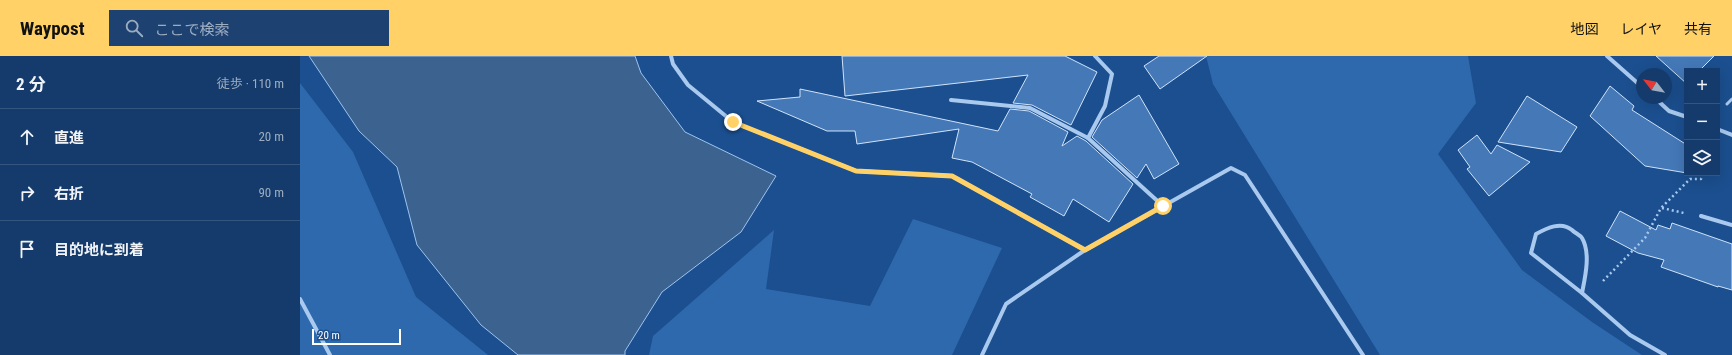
<!DOCTYPE html>
<html lang="ja">
<head>
<meta charset="utf-8">
<style>
	:root { --surface:#143b6b; --page:#1d4271; --text:#f1f3f6; --muted:#9dadc1; --line:#33557e; --accent:#ffd166 }
	body { margin:0; font-family:"Roboto Condensed","Noto Sans JP",sans-serif; background:var(--page); color:var(--text) }
	.controls { position:absolute; right:12px; top:12px; display:grid; overflow:hidden; border-radius:0px; box-shadow:0 4px 16px #0002 }
	.controls button { width:36px; height:36px; display:grid; place-items:center; padding:0; border:0; border-bottom:1px solid var(--line); background:var(--surface); color:var(--text); font:20px sans-serif }
	.compass { position:absolute; left:1336px; top:12px; width:36px; height:36px; border-radius:50%; background:var(--surface); box-shadow:0 4px 16px #0002; rotate:301deg }
	.scale { position:absolute; left:12px; bottom:10px; width:89px; box-sizing:border-box; padding-left:4px; border:2px solid #fff; border-top:0; font-size:11px; line-height:14px; white-space:nowrap; color:#fff; -webkit-text-stroke:3px #1b4f8f; paint-order:stroke }
	.stop { position:absolute; width:12px; height:12px; margin:-9px; border:3px solid #ffd166; border-radius:50%; background:#fff }
	.stop.end { background:#ffd166; border-color:#fff; box-shadow:0 1px 4px #0008 }
	.list { margin:0; padding:0; list-style:none }
	h2 { display:flex; justify-content:space-between; align-items:center; height:52px; margin:0; padding:0 16px; font-size:17px }
	h2 small { font-size:13px; font-weight:400; color:var(--muted) }
	.list li { display:grid; grid-template-columns:26px 1fr auto; gap:12px; align-items:center; box-sizing:border-box; height:56px; padding:0 16px; border-top:1px solid var(--line) }
	.list b { display:block; font-size:15px; white-space:nowrap }
	.list em { font-size:13px; font-style:normal; color:var(--muted) }
	.icon { flex:none; width:22px; height:22px; fill:none; stroke:currentColor; stroke-width:2; stroke-linecap:round; stroke-linejoin:round }
	.map { position:relative; flex:none; width:1432px; height:299px; overflow:hidden }
	header { display:flex; align-items:center; gap:24px; box-sizing:border-box; height:56px; padding:0 20px; background:var(--accent); color:#111 }
	header strong { font-size:19px }
	nav { display:flex; gap:22px; margin-inline-start:auto; font-size:14px }
	.search { width:280px; height:36px; background:var(--page); display:flex; align-items:center; gap:10px; box-sizing:border-box; padding:0 14px; border-radius:0px; color:var(--muted); font-size:15px }
	main { display:flex }
	aside { flex:1; background:var(--surface) }
	.map>svg:first-child { display:block }
	.green { fill:#2e69ad }
	.water { fill:#3c6290; stroke:#9cc4f0 }
	.building { fill:#4478b7; stroke:#cfe3fa }
	.lines { fill:none; stroke-linecap:round; stroke-linejoin:round }
	.path { stroke:#a9c9ee; stroke-width:2.5; stroke-dasharray:2 3; stroke-linecap:butt }
	.lane { stroke:#a9c9ee; stroke-width:3 }
	.street { stroke:#a9c9ee; stroke-width:4 }
	.route { stroke:#ffd166; stroke-width:5 }
</style>
</head>
<body>
<header>
<strong>Waypost</strong>
<div class="search"><svg class="icon" aria-label="search" viewBox="0 0 24 24"><circle cx="10" cy="10" r="6"/><path d="M15 15l6 6"/></svg>ここで検索</div>
<nav><a>地図</a><a>レイヤ</a><a>共有</a></nav>
</header>
<main>
<aside>
<h2>2 分<small>徒歩 · 110 m</small></h2>
<ul class="list">
<li><svg class="icon" aria-label="ahead" viewBox="0 0 24 24"><path d="M12 20V5M6 11l6-6 6 6"/></svg><div><b>直進</b></div><em>20 m</em></li>
<li><svg class="icon" aria-label="right" viewBox="0 0 24 24"><path d="M7 20v-9h11M14 6l5 5-5 5"/></svg><div><b>右折</b></div><em>90 m</em></li>
<li><svg class="icon" aria-label="arrive" viewBox="0 0 24 24"><path d="M6 21V4h12l-3 4 3 4H6"/></svg><div><b>目的地に到着</b></div></li>
</ul>
</aside>
<div class="map">
<svg width="1432" height="299" viewBox="0 0 1432 299">
	<rect width="100%" height="100%" fill="#1b4f8f"/>
	<!-- green -->
	<g class="green">
		<path d="M 906,0 L 1168,0 L 1176,47 L 1138,98 L 1222,214 L 1292,266 L 1342,299 L 1080,299 L 913,28 Z"/>
		<path d="M 0,27 L 53,96 L 116,241 L 188,299 L 0,299 Z"/>
		<path d="M 613,163 L 702,192 L 652,299 L 349,299 L 353,280 L 474,174 L 466,233 L 570,250 Z"/>
	</g>
	<!-- water -->
	<path class="water" d="M 9,0 L 335,0 L 341,17 L 385,76 L 476,120 L 441,176 L 362,236 L 325,295 L 325,299 L 218,299 L 181,269 L 117,189 L 97,111 L 59,75 Z"/>
	<!-- building -->
	<g class="building">
		<path d="M 542,0 L 765,0 L 797,16 L 771,69 L 732,49 L 713,47 L 728,19 L 545,40 Z"/>
		<path d="M 859,0 L 907,0 L 860,33 L 844,10 Z"/>
		<path d="M 1356,0 L 1414,0 L 1399,15 L 1387,15 L 1387,28 Z"/>
		<path d="M 1310,30 L 1334,50 L 1332,54 L 1387,89 L 1387,117 L 1345,110 L 1290,60 Z"/>
		<path d="M 500,33 L 698,75 L 710,53 L 729,55 L 768,76 L 762,90 L 777,80 L 786,85 L 833,128 L 809,166 L 773,143 L 764,160 L 730,141 L 732,138 L 672,106 L 652,102 L 659,73 L 557,88 L 555,75 L 527,75 L 457,45 L 500,41 Z"/>
		<path d="M 839,39 L 879,108 L 854,123 L 846,108 L 837,122 L 792,81 L 802,64 Z"/>
		<path d="M 1227,40 L 1277,71 L 1261,96 L 1198,86 Z"/>
		<path d="M 1177,79 L 1191,98 L 1197,89 L 1230,106 L 1189,140 L 1167,113 L 1170,111 L 1158,94 Z"/>
		<path d="M 1320,155 L 1356,174 L 1358,169 L 1370,173 L 1372,167 L 1432,188 L 1432,234 L 1418,230 L 1418,231 L 1361,211 L 1364,204 L 1338,197 L 1306,180 Z"/>
	</g>
	<g class="lines">
		<!-- path -->
		<g class="path">
			<path d="M 1362,152 L 1384,157"/>
			<path d="M 1303,225 L 1345,182 L 1361,152 L 1390,123 L 1401,123 L 1402,117"/>
		</g>
		<!-- lane -->
		<path class="lane" d="M 1427,48 L 1432,43"/>
		<!-- street -->
		<g class="street">
			<path d="M 371,0 L 373,8 L 388,29 L 433,66 L 556,115 L 652,120 L 785,194"/>
			<path d="M 1307,0 L 1342,31"/>
			<path d="M 1355,42 L 1369,55 L 1387,61"/>
			<path d="M 651,44 L 730,52 L 788,82 L 863,150"/>
			<path d="M 1417,73 L 1432,79"/>
			<path d="M 788,82 L 805,50 L 812,18 L 795,0"/>
			<path d="M 1401,160 L 1432,169"/>
			<path d="M 1282,237 C 1285,222 1291,197 1282,182 C 1280,179 1275,177 1272,174 C 1261,165 1247,172 1236,178 L 1231,197 L 1282,237 L 1330,279 L 1365,299"/>
			<path d="M 0,243 L 30,299"/>
			<path d="M 682,299 L 706,248 L 785,194 L 931,112 L 945,119 L 1063,299"/>
		</g>
	</g>
	<g class="lines">
		<!-- route -->
		<path class="route" d="M 433,66 L 556,115 L 652,120 L 785,194 L 863,150"/>
	</g>
</svg>
<div class="controls">
<button>+</button>
<button>−</button>
<button><svg class="icon" aria-label="layers" viewBox="0 0 24 24"><path d="M12 4l9 5-9 5-9-5zM3 14l9 5 9-5"/></svg></button>
</div>
<svg class="compass" viewBox="-18 -18 36 36"><path d="M0-13l5 13h-10z" fill="#e53935"/><path d="M0 13l5-13h-10z" fill="#9dadc1"/></svg>
<div class="scale">20 m</div>
<div class="stop" style="left:863px;top:150px"></div>
<div class="stop end" style="left:433px;top:66px"></div>
</div>
</main>
</body>
</html>
